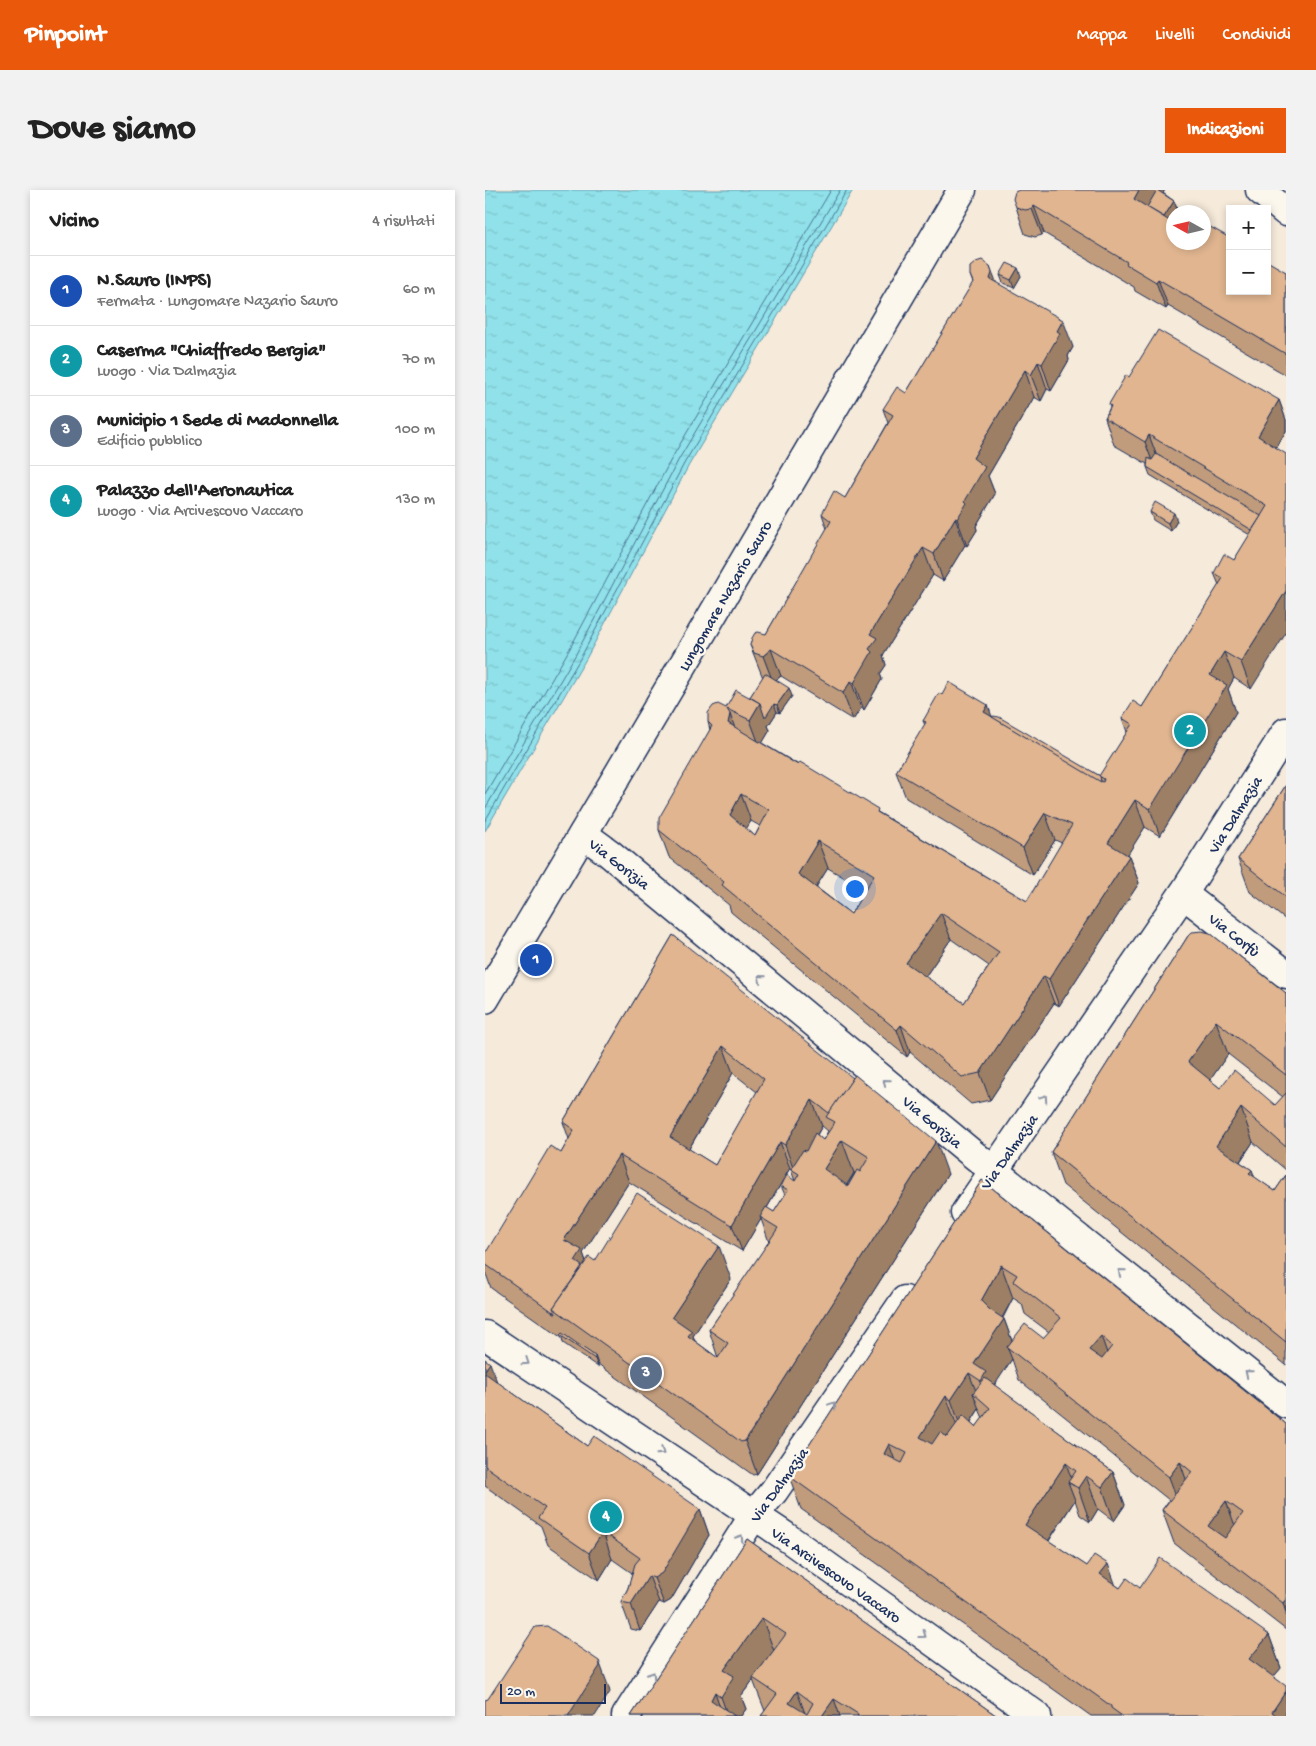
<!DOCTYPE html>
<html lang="it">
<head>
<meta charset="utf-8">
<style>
	:root { --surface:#fff; --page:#f2f2f2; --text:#222; --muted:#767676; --line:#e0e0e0; --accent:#ea580c }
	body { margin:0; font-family:"Gochi Hand",sans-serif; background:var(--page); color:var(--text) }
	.controls { position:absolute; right:15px; top:15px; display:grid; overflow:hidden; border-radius:0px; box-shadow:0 2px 8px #0003 }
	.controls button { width:45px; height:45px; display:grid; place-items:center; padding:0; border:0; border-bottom:1px solid var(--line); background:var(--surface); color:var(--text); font:25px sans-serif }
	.compass { position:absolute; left:681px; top:15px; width:45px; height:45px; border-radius:50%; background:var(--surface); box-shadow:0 2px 8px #0003; rotate:278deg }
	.scale { position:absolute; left:15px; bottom:12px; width:106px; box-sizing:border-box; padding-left:5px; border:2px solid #1b2f5e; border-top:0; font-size:14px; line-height:18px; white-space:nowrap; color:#1b2f5e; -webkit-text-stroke:4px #fbf7ec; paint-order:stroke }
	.you { position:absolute; left:369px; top:698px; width:18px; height:18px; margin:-12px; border:4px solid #fff; border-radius:50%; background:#1a73e8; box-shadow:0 0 0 8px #1a73e833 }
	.badge { display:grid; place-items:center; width:32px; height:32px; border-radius:50%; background:var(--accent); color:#fff; font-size:16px; font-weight:700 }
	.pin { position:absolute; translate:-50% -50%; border:2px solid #fff; box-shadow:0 1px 5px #0006 }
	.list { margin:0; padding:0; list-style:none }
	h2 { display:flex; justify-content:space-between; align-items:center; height:65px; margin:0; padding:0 20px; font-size:21px }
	h2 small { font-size:16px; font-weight:400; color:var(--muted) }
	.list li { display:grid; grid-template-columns:32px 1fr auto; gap:15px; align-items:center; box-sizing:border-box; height:70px; padding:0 20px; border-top:1px solid var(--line) }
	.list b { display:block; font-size:19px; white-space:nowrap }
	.list p { margin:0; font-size:16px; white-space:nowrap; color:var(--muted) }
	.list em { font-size:16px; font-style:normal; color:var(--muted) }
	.map { position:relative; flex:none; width:801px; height:1526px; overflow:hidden; border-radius:0px }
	header { display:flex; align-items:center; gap:30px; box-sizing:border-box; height:70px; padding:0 25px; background:var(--accent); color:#fff }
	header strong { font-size:24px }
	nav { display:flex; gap:28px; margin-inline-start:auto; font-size:18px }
	.intro { display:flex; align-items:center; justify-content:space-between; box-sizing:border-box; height:120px; padding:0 30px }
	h1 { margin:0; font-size:35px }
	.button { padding:12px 22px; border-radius:0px; background:var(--accent); color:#fff; font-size:18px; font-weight:700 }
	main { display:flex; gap:30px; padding:0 30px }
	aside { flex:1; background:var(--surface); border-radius:0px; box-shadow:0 2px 8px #0003 }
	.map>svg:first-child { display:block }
	.water { fill:url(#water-ripples); stroke:#619ab1 }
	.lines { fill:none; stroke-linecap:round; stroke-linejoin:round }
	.shore { stroke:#4a7696; stroke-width:1 }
	.street-casing { stroke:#1b2f5e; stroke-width:31 }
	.secondary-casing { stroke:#1b2f5e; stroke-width:31 }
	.street { stroke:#fbf7ec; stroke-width:28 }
	.secondary { stroke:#fbf7ec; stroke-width:28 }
	.wall { fill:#c19c7c; stroke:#1b2f5e; fill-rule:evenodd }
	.shaded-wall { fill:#9d7f65; stroke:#1b2f5e }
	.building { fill:#e0b590; stroke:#1b2f5e; fill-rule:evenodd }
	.oneway { stroke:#8b93a5 }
	.labels { text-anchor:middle; stroke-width:5; stroke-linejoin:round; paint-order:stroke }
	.street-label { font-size:16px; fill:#1b2f5e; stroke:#fbf7ec }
</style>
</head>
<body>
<header>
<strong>Pinpoint</strong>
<nav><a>Mappa</a><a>Livelli</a><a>Condividi</a></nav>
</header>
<div class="intro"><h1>Dove siamo</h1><a class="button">Indicazioni</a></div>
<main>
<aside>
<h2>Vicino<small>4 risultati</small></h2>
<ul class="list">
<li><span class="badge" style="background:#1a4fb4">1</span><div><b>N.Sauro (INPS)</b><p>Fermata · Lungomare Nazario Sauro</p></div><em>60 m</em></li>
<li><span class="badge" style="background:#0f9aa8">2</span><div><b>Caserma &quot;Chiaffredo Bergia&quot;</b><p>Luogo · Via Dalmazia</p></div><em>70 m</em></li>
<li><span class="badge" style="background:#5c6f8a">3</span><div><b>Municipio 1 Sede di Madonnella</b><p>Edificio pubblico</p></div><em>100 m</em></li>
<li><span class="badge" style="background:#0f9aa8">4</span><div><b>Palazzo dell'Aeronautica</b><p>Luogo · Via Arcivescovo Vaccaro</p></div><em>130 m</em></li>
</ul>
</aside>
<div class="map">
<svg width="801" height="1526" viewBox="0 0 801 1526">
	<defs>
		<pattern id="water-ripples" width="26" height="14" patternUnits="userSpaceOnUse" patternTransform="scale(1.25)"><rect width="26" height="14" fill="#90e1e9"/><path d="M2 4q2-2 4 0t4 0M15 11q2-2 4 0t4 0" fill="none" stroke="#7cc1ca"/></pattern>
	</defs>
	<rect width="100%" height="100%" fill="#f6eada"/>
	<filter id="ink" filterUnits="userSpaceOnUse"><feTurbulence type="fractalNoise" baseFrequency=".02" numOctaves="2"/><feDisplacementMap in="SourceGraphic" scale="10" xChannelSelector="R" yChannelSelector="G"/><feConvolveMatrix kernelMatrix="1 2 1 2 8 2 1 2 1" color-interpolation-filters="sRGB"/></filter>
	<g filter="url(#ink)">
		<!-- water -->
		<path class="water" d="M 0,0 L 368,0 L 204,275 L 101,469 L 0,641 Z"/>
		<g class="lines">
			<!-- shore -->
			<g class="shore">
				<path d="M 0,604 L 84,460 L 188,266 L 346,0"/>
				<path d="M 0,619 L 91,464 L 194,269 L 355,0"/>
				<path d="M 0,631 L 96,467 L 200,272 L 362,0"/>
			</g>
			<defs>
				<g id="street">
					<path d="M 775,0 L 801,22"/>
					<path d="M 98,644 L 124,663 L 165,697 L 484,961 L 801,1214"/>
					<path d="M 698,704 L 801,784"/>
					<path d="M 480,1023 L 698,704 L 801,542"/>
					<path d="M 0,1145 L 300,1346 L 552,1526"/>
					<path d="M 141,1526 L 269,1325 L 289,1301 L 420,1110"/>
				</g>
				<path id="secondary" d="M 0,809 L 198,475 L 477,0"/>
			</defs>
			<!-- street casing -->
			<use href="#street" class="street-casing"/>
			<!-- secondary casing -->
			<use href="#secondary" class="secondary-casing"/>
			<!-- street -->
			<use href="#street" class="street"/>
			<!-- secondary -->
			<use href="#secondary" class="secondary"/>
		</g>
		<!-- wall -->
		<g class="wall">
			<path d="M 678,3 L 689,11 L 692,19 L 685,31 L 688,52 L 801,82 L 801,185 L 683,116 L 681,119 L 650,101 L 649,97 L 559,43 L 557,45 L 550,47 L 540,44 L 531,17 Z"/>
			<path d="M 485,85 L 511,93 L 588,157 L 583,166 L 584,170 L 566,201 L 562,199 L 556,211 L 549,207 L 503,286 L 510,304 L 491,336 L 492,340 L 482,356 L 480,355 L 458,391 L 448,385 L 398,465 L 401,475 L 395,484 L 397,489 L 379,520 L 376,518 L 368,530 L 296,486 L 291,490 L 307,506 L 295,523 L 292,522 L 283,536 L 285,540 L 277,553 L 542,711 L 577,653 L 570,650 L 548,685 L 421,608 L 411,582 L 440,535 L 438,531 L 457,505 L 507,526 L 615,586 L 642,542 L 637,528 L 657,517 L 734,395 L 729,383 L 749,370 L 765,345 L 665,285 L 662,277 L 662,274 L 629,255 L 620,228 L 625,217 L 624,214 L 644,187 L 794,210 L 801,230 L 801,241 L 791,258 L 766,499 L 749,488 L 743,499 L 751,522 L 675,646 L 660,637 L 642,665 L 644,666 L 654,693 L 574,816 L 569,813 L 505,910 L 486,914 L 425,862 L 422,867 L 246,722 L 244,715 L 184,667 L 174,640 L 225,540 L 223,532 L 241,518 L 265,507 L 278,488 L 265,455 L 281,444 L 342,339 L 337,324 L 360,308 L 403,233 L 398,219 L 421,203 L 488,93 ZM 266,631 L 275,636 L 270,646 L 261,638 ZM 343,678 L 380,700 L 366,724 L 331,697 ZM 466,749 L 504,776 L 479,813 L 440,787 Z"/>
			<path d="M 515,85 L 536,86 L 529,98 L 518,93 Z"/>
			<path d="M 665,322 L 692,331 L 686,341 L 668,330 Z"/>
			<path d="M 801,595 L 801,730 L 765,702 L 753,669 Z"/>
			<path d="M 188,745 L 463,984 L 272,1284 L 268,1285 L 113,1174 L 113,1177 L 78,1153 L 77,1148 L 6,1098 L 0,1081 L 0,1064 L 76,963 L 84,949 L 78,932 ZM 248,883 L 272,902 L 230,975 L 204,959 ZM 337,936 L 343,941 L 338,950 L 332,945 ZM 305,978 L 306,980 L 310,991 L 296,996 L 300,1005 L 289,1022 L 282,1018 ZM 369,983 L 370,983 L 363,996 L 362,995 ZM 144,992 L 257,1061 L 276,1029 L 284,1052 L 224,1140 L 233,1168 L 210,1151 L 208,1146 L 246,1089 L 110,1071 L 101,1071 L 98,1063 Z"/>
			<path d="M 703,746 L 801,803 L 801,980 L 768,952 L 755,972 L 767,980 L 769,987 L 790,1001 L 801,985 L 801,1175 L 578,995 L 566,962 ZM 743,864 L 798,907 L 790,915 L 735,898 L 725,890 Z"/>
			<path d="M 497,990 L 801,1234 L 801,1440 L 689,1353 L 677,1320 L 684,1310 L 534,1190 L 527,1169 L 509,1195 L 628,1282 L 640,1315 L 629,1331 L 613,1319 L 605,1332 L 595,1325 L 590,1310 L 564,1351 L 635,1398 L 655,1398 L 784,1445 L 796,1478 L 788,1487 L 801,1526 L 606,1526 L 316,1319 L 304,1286 ZM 528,1108 L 537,1114 L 540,1124 L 564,1142 L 558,1148 L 527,1151 L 519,1129 L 518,1128 ZM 494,1219 L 498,1228 L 491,1237 L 486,1232 Z"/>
			<path d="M 0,1169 L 11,1191 L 102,1256 L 215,1319 L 224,1345 L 186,1410 L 179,1414 L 174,1412 L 155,1441 L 146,1439 L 136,1412 L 143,1398 L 147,1383 L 127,1369 L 114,1390 L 63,1355 L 56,1336 L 0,1296 Z"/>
			<path d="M 262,1349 L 512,1526 L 276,1526 L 280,1521 L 268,1490 L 256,1506 L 261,1519 L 256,1526 L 146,1526 Z"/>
		</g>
		<!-- shaded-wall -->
		<g class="shaded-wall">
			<path d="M 654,0 L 680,0 L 661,31 L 649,9 Z"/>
			<path d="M 689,11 L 692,19 L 690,22 L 688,22 L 688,25 L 675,46 L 672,38 Z"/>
			<path d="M 549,16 L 559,43 L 557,45 L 547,19 Z"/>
			<path d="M 505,76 L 515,102 L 505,89 Z"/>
			<path d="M 533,78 L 536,86 L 529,98 L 526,90 Z"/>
			<path d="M 673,89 L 683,116 L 681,119 L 671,92 Z"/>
			<path d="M 578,130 L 588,157 L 583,166 L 584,170 L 566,201 L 557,174 L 572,141 Z"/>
			<path d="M 553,172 L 562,199 L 556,211 L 546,185 Z"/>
			<path d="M 540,180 L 549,207 L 503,286 L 510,304 L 491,336 L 492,340 L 482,356 L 472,329 L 480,311 L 488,268 Z"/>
			<path d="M 794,210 L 801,230 L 801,241 L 782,273 L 773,246 Z"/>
			<path d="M 664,245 L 674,272 L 670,279 L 660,252 Z"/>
			<path d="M 689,323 L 692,331 L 686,341 L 683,333 Z"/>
			<path d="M 470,328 L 480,355 L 458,391 L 449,364 Z"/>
			<path d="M 438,358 L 448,385 L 398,465 L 401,475 L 395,484 L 397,489 L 379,520 L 369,493 L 384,459 L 385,444 Z"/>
			<path d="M 801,401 L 801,443 L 766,499 L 756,472 Z"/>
			<path d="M 286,459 L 296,486 L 288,492 L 278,466 Z"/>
			<path d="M 739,462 L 749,488 L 743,499 L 751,522 L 675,646 L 665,619 L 725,485 Z"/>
			<path d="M 366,491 L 376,518 L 368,530 L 358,503 Z"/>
			<path d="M 304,498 L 307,506 L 295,523 L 292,515 Z"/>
			<path d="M 275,513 L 289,514 L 292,522 L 283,536 L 285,540 L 275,557 L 265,530 Z"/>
			<path d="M 503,515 L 512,542 L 499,522 Z"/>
			<path d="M 245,524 L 254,550 L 243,533 Z"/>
			<path d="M 256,604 L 266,631 L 254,651 L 245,625 Z"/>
			<path d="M 650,610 L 660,637 L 633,680 L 623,653 Z"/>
			<path d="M 560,623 L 570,650 L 548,685 L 538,658 Z"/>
			<path d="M 333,651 L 343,678 L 323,710 L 313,684 Z"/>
			<path d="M 644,666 L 654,693 L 574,816 L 564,789 Z"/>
			<path d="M 456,723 L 466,749 L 431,800 L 421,773 Z"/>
			<path d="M 559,786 L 569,813 L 505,910 L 495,883 Z"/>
			<path d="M 731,831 L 743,864 L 715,905 L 703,872 Z"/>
			<path d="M 416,835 L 425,862 L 422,867 L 412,840 Z"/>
			<path d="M 238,856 L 248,883 L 195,974 L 185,947 Z"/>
			<path d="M 327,910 L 337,936 L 310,981 L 309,981 L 300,955 Z"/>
			<path d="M 756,918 L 768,952 L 743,989 L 731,956 Z"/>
			<path d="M 357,950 L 369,983 L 351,1012 L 339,979 Z"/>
			<path d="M 451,951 L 463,984 L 272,1284 L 260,1251 Z"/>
			<path d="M 295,952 L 305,978 L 276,1028 L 275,1027 L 276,1029 L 257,1061 L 247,1035 Z"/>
			<path d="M 134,965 L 144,992 L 98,1063 L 106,1087 L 92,1134 L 79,1050 Z"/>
			<path d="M 767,980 L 779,1013 L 764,983 Z"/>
			<path d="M 234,1056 L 246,1089 L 208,1146 L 219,1175 L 187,1127 Z"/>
			<path d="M 516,1075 L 528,1108 L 508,1144 L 496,1111 Z"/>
			<path d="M 519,1129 L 531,1162 L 522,1157 L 527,1169 L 507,1199 L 508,1224 L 489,1174 Z"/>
			<path d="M 616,1146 L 628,1180 L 604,1160 Z"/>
			<path d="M 110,1166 L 113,1174 L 113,1177 L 110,1169 Z"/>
			<path d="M 5,1173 L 15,1200 L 0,1185 L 0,1180 Z"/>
			<path d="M 484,1183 L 493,1206 L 488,1203 L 494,1219 L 478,1243 L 466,1210 Z"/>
			<path d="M 461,1206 L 473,1239 L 447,1280 L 435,1247 Z"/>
			<path d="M 404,1254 L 416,1287 L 399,1264 Z"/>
			<path d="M 695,1272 L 707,1306 L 696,1320 L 684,1287 Z"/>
			<path d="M 581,1273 L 589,1296 L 583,1292 L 590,1310 L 552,1368 L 540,1335 Z"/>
			<path d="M 628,1282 L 640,1315 L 629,1331 L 617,1297 Z"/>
			<path d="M 601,1286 L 613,1319 L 605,1332 L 593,1298 Z"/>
			<path d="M 741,1311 L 753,1344 L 733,1364 L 723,1336 Z"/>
			<path d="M 215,1319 L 224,1345 L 186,1410 L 179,1414 L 169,1388 Z"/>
			<path d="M 118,1342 L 127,1369 L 114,1390 L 104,1363 Z"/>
			<path d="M 623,1374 L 635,1407 L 615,1384 Z"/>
			<path d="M 164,1386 L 174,1412 L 155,1441 L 146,1414 Z"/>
			<path d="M 801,1409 L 801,1423 L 798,1413 Z"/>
			<path d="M 277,1428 L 289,1461 L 268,1488 L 268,1490 L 256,1506 L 261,1519 L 256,1526 L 243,1526 L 236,1507 L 239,1480 Z"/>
			<path d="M 784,1445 L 796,1478 L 776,1502 L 764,1469 Z"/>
			<path d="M 114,1471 L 124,1498 L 125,1502 L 110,1526 L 83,1526 Z"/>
			<path d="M 312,1501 L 321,1526 L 304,1513 Z"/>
			<path d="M 801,1501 L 801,1526 L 789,1526 L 787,1522 Z"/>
			<path d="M 230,1502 L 238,1526 L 226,1510 Z"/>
			<path d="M 349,1509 L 355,1526 L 337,1526 Z"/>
		</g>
		<!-- building -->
		<g class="building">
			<path d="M 534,0 L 654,0 L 649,9 L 688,33 L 688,52 L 718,52 L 718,36 L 720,34 L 745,48 L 745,101 L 782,101 L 782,71 L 801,82 L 801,164 L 673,89 L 671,92 L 641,74 L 642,72 L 549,16 L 547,19 L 540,20 L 531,17 L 528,9 L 530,2 Z"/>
			<path d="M 672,0 L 689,11 L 679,27 L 662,17 Z"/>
			<path d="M 497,70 L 505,76 L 507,83 L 505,89 L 578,130 L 572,141 L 575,143 L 557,174 L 553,172 L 546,185 L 540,180 L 488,268 L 500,277 L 480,311 L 482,313 L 472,329 L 470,328 L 449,364 L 438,358 L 385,444 L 392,448 L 384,459 L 387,462 L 369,493 L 366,491 L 358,503 L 286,459 L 278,466 L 269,463 L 265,455 L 267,448 L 270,443 L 273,442 L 281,444 L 346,331 L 337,324 L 349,301 L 360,308 L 408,225 L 398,219 L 412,197 L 421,203 L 488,92 L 485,85 L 485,77 L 491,72 Z"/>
			<path d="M 522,73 L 533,78 L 526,90 L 515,85 Z"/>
			<path d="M 673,140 L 794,210 L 773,246 L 801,264 L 801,401 L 756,472 L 739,462 L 725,485 L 742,495 L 665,619 L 650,610 L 623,653 L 644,666 L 564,789 L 559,786 L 495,883 L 477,887 L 416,835 L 412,840 L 237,695 L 239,692 L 174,640 L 174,628 L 227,536 L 223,532 L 223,523 L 228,516 L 233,514 L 241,518 L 251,500 L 275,513 L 265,530 L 242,519 L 245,524 L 243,533 L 313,575 L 315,572 L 393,619 L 392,622 L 542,711 L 587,635 L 560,623 L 538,658 L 411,582 L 441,532 L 438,531 L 454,503 L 457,505 L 464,492 L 503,515 L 499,522 L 618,592 L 619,589 L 614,586 L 647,534 L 637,528 L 648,511 L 657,517 L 738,388 L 729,383 L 739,364 L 749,370 L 782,316 L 664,245 L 660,252 L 620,228 L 626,216 L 624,214 L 641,185 L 644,187 ZM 256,604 L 284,620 L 270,646 L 245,625 ZM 333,651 L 389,685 L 366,724 L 313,684 ZM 456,723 L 514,762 L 479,813 L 421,773 Z"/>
			<path d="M 671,264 L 776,326 L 767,340 L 662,277 L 663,268 L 667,270 Z"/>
			<path d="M 670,312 L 689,323 L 683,333 L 665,322 Z"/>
			<path d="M 280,483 L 304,498 L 292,515 L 289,514 L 280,528 L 275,513 L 265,507 Z"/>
			<path d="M 508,526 L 514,527 L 615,586 L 616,592 L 507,527 Z"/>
			<path d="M 801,595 L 801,707 L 753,669 Z"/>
			<path d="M 717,741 L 725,743 L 801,803 L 801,885 L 731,831 L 703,872 L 735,898 L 749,880 L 790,915 L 801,903 L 801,957 L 756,918 L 731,956 L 767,980 L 764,983 L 790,1001 L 801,985 L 801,1152 L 566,962 L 703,746 L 707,742 Z"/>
			<path d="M 188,745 L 368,888 L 344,923 L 327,910 L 300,955 L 295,952 L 247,1035 L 134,965 L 79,1050 L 97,1060 L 90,1071 L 97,1076 L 68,1118 L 71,1124 L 0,1074 L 0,1064 L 65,956 L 76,963 L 89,940 L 78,932 ZM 238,856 L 279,889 L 230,975 L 185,947 Z"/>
			<path d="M 370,885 L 451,951 L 260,1251 L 256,1252 L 68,1118 L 104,1067 L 110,1071 L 152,1003 L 234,1056 L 187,1127 L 207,1141 L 203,1146 L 233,1168 L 243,1153 L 224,1140 L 293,1038 L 275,1027 L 281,1017 L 289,1022 L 303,1000 L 296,996 L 302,985 L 310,991 L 314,984 L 306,979 L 318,960 L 321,961 L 330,943 L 338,950 L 350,932 L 341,927 ZM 357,950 L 384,967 L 375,982 L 372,980 L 363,996 L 339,979 Z"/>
			<path d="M 497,990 L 801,1234 L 801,1409 L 798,1413 L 677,1320 L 707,1282 L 695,1272 L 684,1287 L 522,1157 L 540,1134 L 558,1148 L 576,1128 L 528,1091 L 532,1085 L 516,1075 L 496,1111 L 504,1119 L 519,1129 L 489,1174 L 501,1182 L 496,1191 L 484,1183 L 466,1210 L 461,1206 L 435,1247 L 447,1254 L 455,1242 L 462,1247 L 478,1225 L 491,1237 L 505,1218 L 488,1203 L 500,1188 L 628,1282 L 617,1297 L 601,1286 L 593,1298 L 583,1292 L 591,1281 L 581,1273 L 540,1335 L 602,1376 L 609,1365 L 623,1374 L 615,1384 L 635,1398 L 642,1388 L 655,1398 L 675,1368 L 784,1445 L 764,1469 L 801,1496 L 801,1501 L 787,1522 L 792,1526 L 637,1526 L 626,1518 L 626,1516 L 304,1286 ZM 616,1146 L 627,1156 L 617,1169 L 604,1160 ZM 404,1254 L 422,1263 L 417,1273 L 399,1264 ZM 741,1311 L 758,1323 L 740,1348 L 723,1336 Z"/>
			<path d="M 77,1143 L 110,1166 L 110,1169 L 75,1145 Z"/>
			<path d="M 0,1169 L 5,1173 L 0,1180 Z"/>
			<path d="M 0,1183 L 102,1256 L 109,1246 L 215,1319 L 177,1383 L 169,1388 L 164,1386 L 146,1414 L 136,1412 L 143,1398 L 150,1374 L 155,1368 L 118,1342 L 104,1363 L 53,1328 L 60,1318 L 0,1276 Z"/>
			<path d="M 262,1349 L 512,1526 L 372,1526 L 373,1524 L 349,1509 L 337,1526 L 276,1526 L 292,1504 L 268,1488 L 301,1444 L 277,1428 L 239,1480 L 249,1486 L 245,1492 L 236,1507 L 230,1502 L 226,1510 L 250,1526 L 146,1526 ZM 312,1501 L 328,1513 L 322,1524 L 304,1513 Z"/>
			<path d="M 62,1436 L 114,1471 L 115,1476 L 83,1526 L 0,1526 L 0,1510 L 3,1509 L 50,1437 Z"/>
		</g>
		<!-- one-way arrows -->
		<defs><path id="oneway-chevron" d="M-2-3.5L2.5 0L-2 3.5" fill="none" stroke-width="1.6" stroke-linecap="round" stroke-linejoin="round" transform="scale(1.25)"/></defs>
		<g class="oneway">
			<use href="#oneway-chevron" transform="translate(276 788) rotate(-140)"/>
			<use href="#oneway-chevron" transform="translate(401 892) rotate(-140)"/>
			<use href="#oneway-chevron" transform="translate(559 908) rotate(-56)"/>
			<use href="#oneway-chevron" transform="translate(636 1082) rotate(-141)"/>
			<use href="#oneway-chevron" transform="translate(41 1172) rotate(34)"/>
			<use href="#oneway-chevron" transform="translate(763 1183) rotate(-141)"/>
			<use href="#oneway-chevron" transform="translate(348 1215) rotate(-56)"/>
			<use href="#oneway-chevron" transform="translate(176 1262) rotate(34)"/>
			<use href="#oneway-chevron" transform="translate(255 1348) rotate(-57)"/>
			<use href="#oneway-chevron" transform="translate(438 1445) rotate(36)"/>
			<use href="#oneway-chevron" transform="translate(167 1485) rotate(-57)"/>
		</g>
	</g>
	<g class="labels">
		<!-- street labels -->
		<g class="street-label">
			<text transform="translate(239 405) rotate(-60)" y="6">Lungomare Nazario Sauro</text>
			<text transform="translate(749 624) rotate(-58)" y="6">Via Dalmazia</text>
			<text transform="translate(135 673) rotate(38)" y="6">Via Gorizia</text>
			<text transform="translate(750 744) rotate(38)" y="6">Via Corfù</text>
			<text transform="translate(448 931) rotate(40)" y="6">Via Gorizia</text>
			<text transform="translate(523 961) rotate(-55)" y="6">Via Dalmazia</text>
			<text transform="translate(293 1294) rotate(-54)" y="6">Via Dalmazia</text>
			<text transform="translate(352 1384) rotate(35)" y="6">Via Arcivescovo Vaccaro</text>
		</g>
	</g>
</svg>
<div class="controls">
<button>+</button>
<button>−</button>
</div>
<svg class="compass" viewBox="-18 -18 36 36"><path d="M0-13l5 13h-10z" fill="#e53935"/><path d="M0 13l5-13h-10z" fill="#767676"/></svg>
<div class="scale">20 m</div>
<div class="you"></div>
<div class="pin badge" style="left:51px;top:770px;background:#1a4fb4">1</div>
<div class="pin badge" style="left:705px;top:541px;background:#0f9aa8">2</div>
<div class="pin badge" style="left:161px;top:1183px;background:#5c6f8a">3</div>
<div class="pin badge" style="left:121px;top:1327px;background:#0f9aa8">4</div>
</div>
</main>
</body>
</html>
